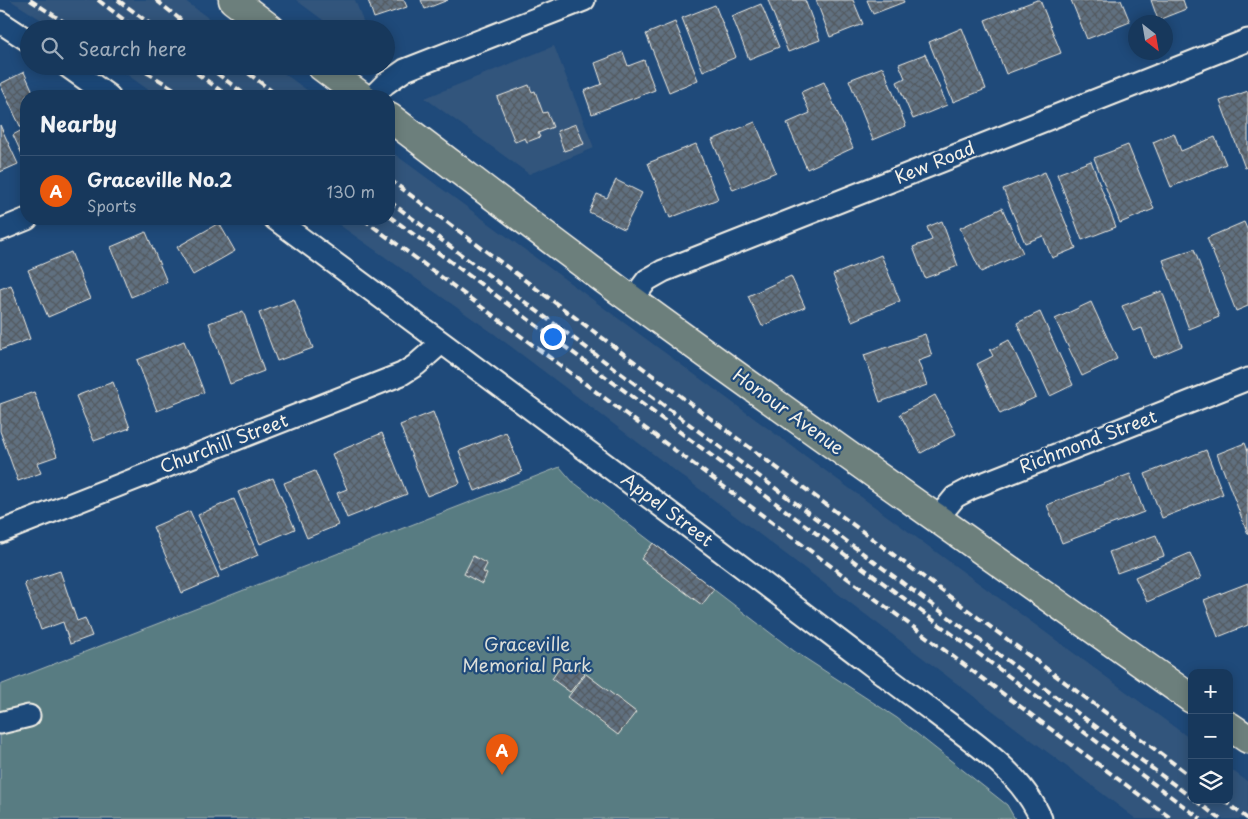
<!DOCTYPE html>
<html lang="en">
<head>
<meta charset="utf-8">
<style>
	:root { --surface:#17385c; --page:#203f62; --text:#f1f3f6; --muted:#9eacbb; --line:#365272; --accent:#ea580c }
	body { margin:0; font-family:"Playpen Sans",sans-serif; background:var(--page); color:var(--text) }
	.controls { position:absolute; right:15px; bottom:15px; display:grid; overflow:hidden; border-radius:10px; box-shadow:0 2px 12px #0003 }
	.controls button { width:45px; height:45px; display:grid; place-items:center; padding:0; border:0; border-bottom:1px solid var(--line); background:var(--surface); color:var(--text); font:25px sans-serif }
	.compass { position:absolute; left:1128px; top:15px; width:45px; height:45px; border-radius:50%; background:var(--surface); box-shadow:0 2px 12px #0003; rotate:149deg }
	.you { position:absolute; left:552px; top:336px; width:18px; height:18px; margin:-12px; border:4px solid #fff; border-radius:50%; background:#1a73e8; box-shadow:0 0 0 8px #1a73e833 }
	.badge { display:grid; place-items:center; width:32px; height:32px; border-radius:50%; background:var(--accent); color:#fff; font-size:16px; font-weight:700 }
	.pin { position:absolute; translate:-50% -41px; filter:drop-shadow(0 1px 2px #0008) }
	.pin::after { content:''; position:absolute; top:26px; width:18px; height:15px; background:inherit; clip-path:polygon(0 0,100% 0,50% 100%) }
	.list { margin:0; padding:0; list-style:none }
	h2 { display:flex; justify-content:space-between; align-items:center; height:65px; margin:0; padding:0 20px; font-size:21px }
	h2 small { font-size:16px; font-weight:400; color:var(--muted) }
	.list li { display:grid; grid-template-columns:32px 1fr auto; gap:15px; align-items:center; box-sizing:border-box; height:70px; padding:0 20px; border-top:1px solid var(--line) }
	.list b { display:block; font-size:19px; white-space:nowrap }
	.list p { margin:0; font-size:16px; white-space:nowrap; color:var(--muted) }
	.list em { font-size:16px; font-style:normal; color:var(--muted) }
	.icon { flex:none; width:28px; height:28px; fill:none; stroke:currentColor; stroke-width:2; stroke-linecap:round; stroke-linejoin:round }
	.map { position:relative; flex:none; width:1248px; height:819px; overflow:hidden }
	.search { position:absolute; background:var(--surface); box-shadow:0 2px 12px #0003; left:20px; top:20px; width:375px; height:55px; display:flex; align-items:center; gap:12px; box-sizing:border-box; padding:0 18px; border-radius:28px; color:var(--muted); font-size:19px }
	.panel { position:absolute; background:var(--surface); box-shadow:0 2px 12px #0003; left:20px; top:90px; width:375px; height:135px; border-radius:20px }
	.map>svg:first-child { display:block }
	.built { fill:#32557c }
	.park { fill:#587c82; stroke:#a6b6b5 }
	.building { fill:url(#building-cross-hatch); stroke:#f4f1e8 }
	.lines { fill:none; stroke-linecap:round; stroke-linejoin:round }
	.minor-casing { stroke:#f4f1e8; stroke-width:25 }
	.major-casing { stroke:#f4f1e8; stroke-width:31 }
	.minor { stroke:#1f4a7a; stroke-width:21 }
	.major { stroke:#6c7f7c; stroke-width:28 }
	.rail { stroke:#f4f1e8; stroke-width:4; stroke-dasharray:8 4; stroke-linecap:butt }
	.labels { text-anchor:middle; stroke-width:4.5; stroke-linejoin:round; paint-order:stroke }
	.street-label { font-size:18px; fill:#f4f1e8; stroke:#1f4a7a }
	.park-label { font-size:18px; fill:#dddfd9; stroke:#1f4a7a }
</style>
</head>
<body>
<div class="map">
<svg width="1248" height="819" viewBox="0 0 1248 819">
	<defs>
		<pattern id="building-cross-hatch" width="8" height="8" patternUnits="userSpaceOnUse" patternTransform="scale(1.25)"><rect width="8" height="8" fill="#606f80"/><path d="M0 0l8 8M0 8l8-8" fill="none" stroke="#535a60"/></pattern>
	</defs>
	<rect width="100%" height="100%" fill="#1f4a7a"/>
	<filter id="ink" filterUnits="userSpaceOnUse"><feTurbulence type="fractalNoise" baseFrequency=".02" numOctaves="2"/><feDisplacementMap in="SourceGraphic" scale="10" xChannelSelector="R" yChannelSelector="G"/><feConvolveMatrix kernelMatrix="1 2 1 2 8 2 1 2 1" color-interpolation-filters="sRGB"/></filter>
	<g filter="url(#ink)">
		<!-- built -->
		<g class="built">
			<path d="M 10,0 L 184,0 L 223,29 L 56,29 Z"/>
			<path d="M 296,0 L 355,0 L 366,29 L 335,29 Z"/>
			<path d="M 554,46 L 594,148 L 529,174 L 425,98 Z"/>
			<path d="M 115,66 L 274,66 L 315,96 L 157,96 Z"/>
			<path d="M 389,150 L 1192,740 L 1192,800 L 1229,800 L 1229,768 L 1248,782 L 1248,819 L 1136,819 L 493,333 L 331,219 L 389,219 Z"/>
		</g>
		<!-- park -->
		<path class="park" d="M 560,467 L 572,481 L 794,651 L 897,718 L 1007,805 L 1015,819 L 0,819 L 0,685 Z"/>
		<!-- building -->
		<g class="building">
			<path d="M 368,0 L 404,0 L 407,7 L 374,18 Z"/>
			<path d="M 421,0 L 448,0 L 425,9 Z"/>
			<path d="M 768,0 L 805,0 L 820,40 L 788,52 Z"/>
			<path d="M 816,0 L 853,0 L 863,24 L 830,37 Z"/>
			<path d="M 867,0 L 903,0 L 904,2 L 873,14 Z"/>
			<path d="M 1037,0 L 1040,0 L 1061,53 L 1006,74 L 985,20 Z"/>
			<path d="M 1071,0 L 1121,0 L 1130,22 L 1087,39 Z"/>
			<path d="M 1151,0 L 1183,0 L 1186,9 L 1158,20 Z"/>
			<path d="M 761,4 L 779,47 L 749,59 L 732,16 Z"/>
			<path d="M 715,5 L 736,57 L 703,71 L 682,18 Z"/>
			<path d="M 675,22 L 698,80 L 669,92 L 646,34 Z"/>
			<path d="M 962,28 L 986,89 L 953,102 L 929,42 Z"/>
			<path d="M 623,52 L 628,66 L 644,60 L 655,90 L 592,114 L 584,91 L 602,84 L 595,63 Z"/>
			<path d="M 925,54 L 947,105 L 913,119 L 897,82 L 905,78 L 899,64 Z"/>
			<path d="M 883,67 L 906,126 L 873,140 L 849,80 Z"/>
			<path d="M 24,72 L 35,96 L 26,96 L 26,163 L 13,135 L 22,130 L 0,84 Z"/>
			<path d="M 824,82 L 853,148 L 807,169 L 787,123 L 810,113 L 801,92 Z"/>
			<path d="M 529,85 L 532,92 L 535,91 L 543,113 L 547,112 L 553,127 L 538,133 L 540,137 L 527,142 L 525,138 L 515,142 L 497,97 Z"/>
			<path d="M 1248,91 L 1248,167 L 1245,168 L 1220,101 Z"/>
			<path d="M 755,122 L 776,172 L 733,190 L 712,140 Z"/>
			<path d="M 576,124 L 584,144 L 564,151 L 557,131 Z"/>
			<path d="M 0,125 L 18,164 L 0,172 Z"/>
			<path d="M 1174,133 L 1181,151 L 1215,137 L 1226,164 L 1171,187 L 1153,142 Z"/>
			<path d="M 696,144 L 718,199 L 670,218 L 648,163 Z"/>
			<path d="M 1128,145 L 1154,209 L 1120,223 L 1094,158 Z"/>
			<path d="M 1091,161 L 1116,227 L 1082,240 L 1057,174 Z"/>
			<path d="M 1045,172 L 1076,248 L 1052,258 L 1043,236 L 1025,243 L 1003,189 Z"/>
			<path d="M 616,180 L 642,193 L 624,229 L 589,212 L 597,194 L 607,198 Z"/>
			<path d="M 1002,208 L 1023,253 L 981,272 L 960,228 Z"/>
			<path d="M 942,221 L 958,266 L 925,278 L 913,247 L 932,240 L 927,227 Z"/>
			<path d="M 1244,222 L 1248,231 L 1248,306 L 1236,311 L 1207,238 Z"/>
			<path d="M 219,223 L 235,251 L 193,275 L 177,247 Z"/>
			<path d="M 146,232 L 167,282 L 131,297 L 111,247 Z"/>
			<path d="M 1194,249 L 1219,317 L 1189,329 L 1163,260 Z"/>
			<path d="M 71,252 L 90,299 L 48,317 L 28,270 Z"/>
			<path d="M 881,255 L 900,301 L 852,321 L 833,275 Z"/>
			<path d="M 791,276 L 805,307 L 762,326 L 748,296 Z"/>
			<path d="M 11,285 L 30,339 L 0,350 L 0,289 Z"/>
			<path d="M 1162,291 L 1182,346 L 1153,358 L 1142,328 L 1133,331 L 1122,306 Z"/>
			<path d="M 294,299 L 313,348 L 277,361 L 259,313 Z"/>
			<path d="M 1091,302 L 1117,359 L 1082,376 L 1055,319 Z"/>
			<path d="M 243,311 L 264,371 L 230,384 L 209,323 Z"/>
			<path d="M 1040,312 L 1073,385 L 1050,396 L 1017,323 Z"/>
			<path d="M 925,334 L 932,356 L 918,361 L 927,385 L 880,402 L 864,355 Z"/>
			<path d="M 1009,340 L 1036,397 L 1000,414 L 977,364 L 993,356 L 990,350 Z"/>
			<path d="M 184,341 L 204,392 L 157,411 L 137,360 Z"/>
			<path d="M 113,382 L 130,428 L 94,441 L 76,396 Z"/>
			<path d="M 34,392 L 57,456 L 37,463 L 41,473 L 18,481 L 0,431 L 0,404 Z"/>
			<path d="M 935,395 L 956,434 L 921,453 L 900,414 Z"/>
			<path d="M 433,412 L 460,483 L 427,496 L 400,425 Z"/>
			<path d="M 506,432 L 522,472 L 475,491 L 459,451 Z"/>
			<path d="M 382,433 L 407,494 L 347,518 L 337,493 L 347,489 L 332,454 Z"/>
			<path d="M 1245,443 L 1248,451 L 1248,534 L 1217,454 Z"/>
			<path d="M 1206,450 L 1223,494 L 1162,518 L 1145,474 Z"/>
			<path d="M 315,471 L 338,525 L 307,538 L 284,483 Z"/>
			<path d="M 1130,474 L 1144,512 L 1062,543 L 1047,505 Z"/>
			<path d="M 273,478 L 295,529 L 260,544 L 238,492 Z"/>
			<path d="M 234,499 L 258,555 L 222,571 L 198,515 Z"/>
			<path d="M 190,511 L 219,577 L 182,593 L 153,527 Z"/>
			<path d="M 1156,535 L 1164,556 L 1117,573 L 1109,552 Z"/>
			<path d="M 653,543 L 714,589 L 702,605 L 641,559 Z"/>
			<path d="M 1190,553 L 1201,578 L 1147,602 L 1135,577 Z"/>
			<path d="M 473,556 L 487,564 L 483,572 L 487,574 L 482,584 L 464,574 Z"/>
			<path d="M 60,571 L 77,621 L 85,618 L 92,636 L 70,644 L 63,622 L 41,630 L 24,583 Z"/>
			<path d="M 1248,583 L 1248,625 L 1218,637 L 1204,600 Z"/>
			<path d="M 566,659 L 585,673 L 570,692 L 552,679 Z"/>
			<path d="M 586,674 L 636,712 L 618,735 L 568,697 Z"/>
		</g>
		<g class="lines">
			<defs>
				<g id="minor">
					<path d="M 0,22 L 29,41"/>
					<path d="M 67,66 L 109,96"/>
					<path d="M 373,96 L 385,84 L 405,70 L 584,0"/>
					<path d="M 275,219 C 463,358 651,497 837,639 C 870,664 902,689 935,713 C 974,743 1021,772 1041,819"/>
					<path d="M 0,230 L 27,219"/>
					<path d="M 632,300 L 647,280 L 663,271 L 1248,40"/>
					<path d="M 937,519 L 955,497 L 972,488 L 1248,379"/>
					<path d="M 0,532 L 402,374 L 416,365 L 441,343"/>
					<path d="M 0,723 L 29,716"/>
				</g>
				<g id="major">
					<path d="M 233,0 L 271,29"/>
					<path d="M 321,66 L 361,96"/>
					<path d="M 389,117 C 470,178 550,240 632,300 C 817,435 1005,566 1192,699"/>
					<path d="M 1229,726 L 1248,739"/>
				</g>
			</defs>
			<!-- minor casing -->
			<use href="#minor" class="minor-casing"/>
			<!-- major casing -->
			<use href="#major" class="major-casing"/>
			<!-- minor -->
			<use href="#minor" class="minor"/>
			<!-- major -->
			<use href="#major" class="major"/>
			<!-- rail -->
			<g class="rail">
				<path d="M 30,0 L 75,29"/>
				<path d="M 98,0 L 136,29"/>
				<path d="M 118,0 L 157,29"/>
				<path d="M 156,0 L 192,29"/>
				<path d="M 136,66 L 186,96"/>
				<path d="M 187,66 L 228,96"/>
				<path d="M 207,66 L 247,96"/>
				<path d="M 239,66 L 278,96"/>
				<path d="M 389,179 L 1192,777"/>
				<path d="M 389,201 L 1192,798"/>
				<path d="M 389,216 L 1201,819"/>
				<path d="M 363,219 L 1172,819"/>
				<path d="M 1195,800 L 1220,819"/>
				<path d="M 1223,800 L 1248,819"/>
			</g>
		</g>
	</g>
	<g class="labels">
		<!-- street labels -->
		<g class="street-label">
			<text transform="translate(935 163) rotate(-22)" y="6">Kew Road</text>
			<text transform="translate(788 412) rotate(36)" y="6">Honour Avenue</text>
			<text transform="translate(1088 442) rotate(-21)" y="6">Richmond Street</text>
			<text transform="translate(224 444) rotate(-21)" y="6">Churchill Street</text>
			<text transform="translate(667 510) rotate(37)" y="6">Appel Street</text>
		</g>
		<!-- park labels -->
		<g class="park-label">
			<text x="527" y="651">Graceville<tspan x="527" dy="21">Memorial Park</tspan></text>
		</g>
	</g>
</svg>
<div class="controls">
<button>+</button>
<button>−</button>
<button><svg class="icon" aria-label="layers" viewBox="0 0 24 24"><path d="M12 4l9 5-9 5-9-5zM3 14l9 5 9-5"/></svg></button>
</div>
<svg class="compass" viewBox="-18 -18 36 36"><path d="M0-13l5 13h-10z" fill="#e53935"/><path d="M0 13l5-13h-10z" fill="#9eacbb"/></svg>
<div class="you"></div>
<div class="pin badge" style="left:502px;top:775px">A</div>
<div class="search"><svg class="icon" aria-label="search" viewBox="0 0 24 24"><circle cx="10" cy="10" r="6"/><path d="M15 15l6 6"/></svg>Search here</div>
<section class="panel">
<h2>Nearby<small></small></h2>
<ul class="list">
<li><span class="badge">A</span><div><b>Graceville No.2</b><p>Sports</p></div><em>130 m</em></li>
</ul>
</section>
</div>
</body>
</html>
